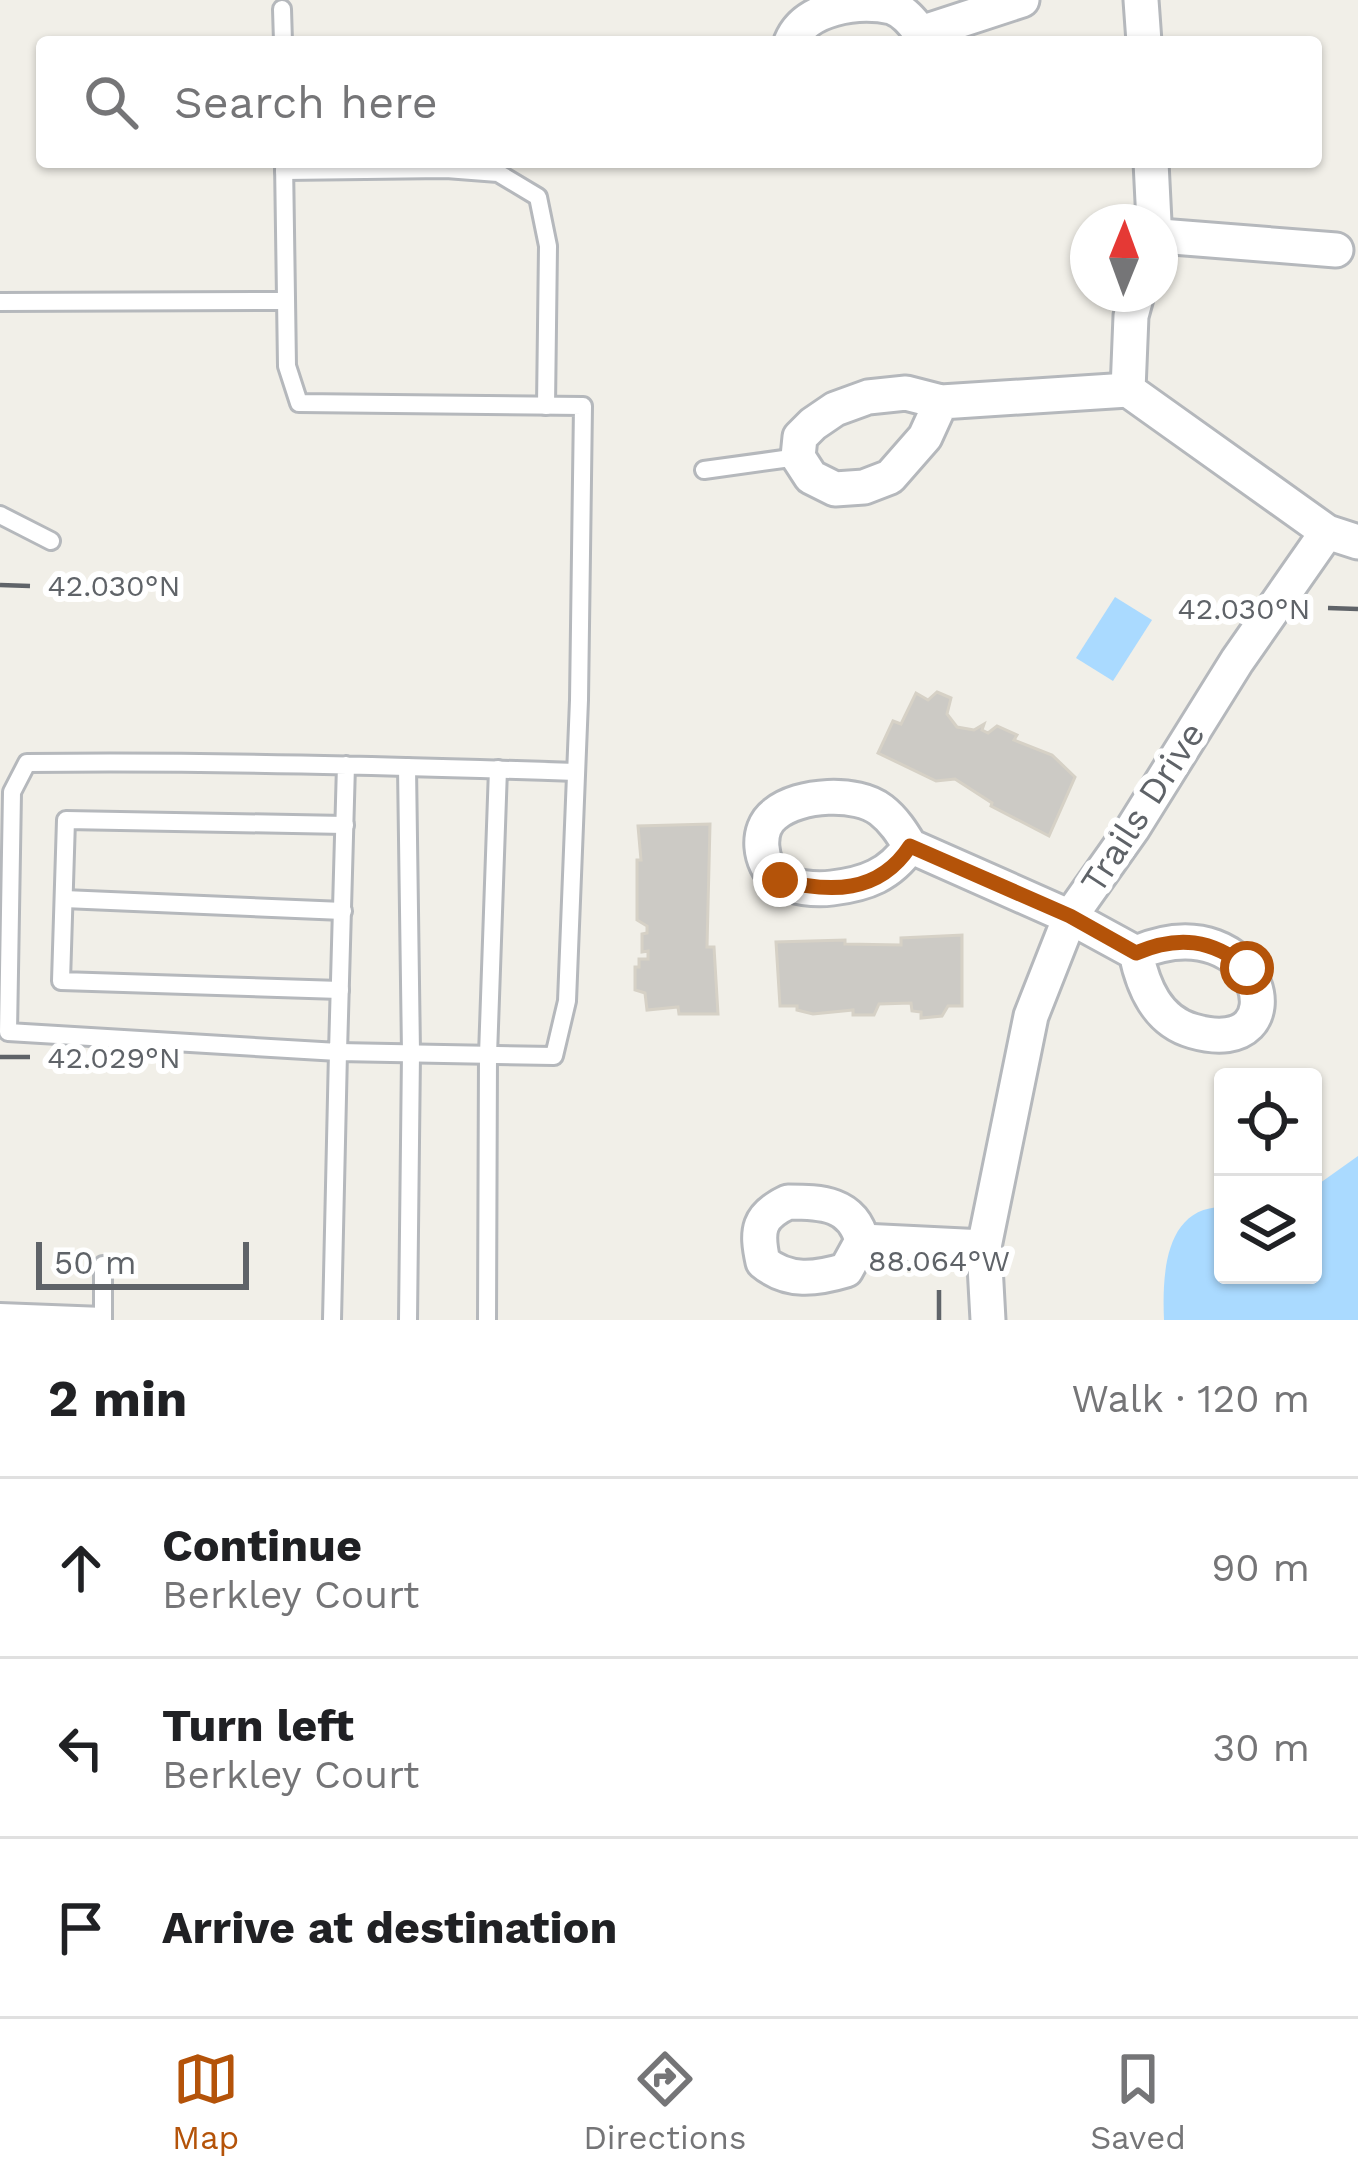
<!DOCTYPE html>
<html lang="en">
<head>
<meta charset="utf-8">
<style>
	:root { --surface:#fff; --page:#f6f6f6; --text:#202124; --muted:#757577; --line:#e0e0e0; --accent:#b45309 }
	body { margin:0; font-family:"Work Sans",sans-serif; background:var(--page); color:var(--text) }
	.controls { position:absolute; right:36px; bottom:36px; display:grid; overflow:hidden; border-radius:12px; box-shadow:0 3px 9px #0004 }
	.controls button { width:108px; height:108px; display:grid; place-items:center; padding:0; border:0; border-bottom:3px solid var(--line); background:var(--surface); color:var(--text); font:60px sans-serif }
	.compass { position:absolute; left:1070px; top:204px; width:108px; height:108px; border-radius:50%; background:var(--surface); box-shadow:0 3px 9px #0004; rotate:1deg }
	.scale { position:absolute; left:36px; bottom:30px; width:213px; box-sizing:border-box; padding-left:12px; border:6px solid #5f6368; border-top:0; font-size:33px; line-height:42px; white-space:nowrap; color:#5f6368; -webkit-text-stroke:9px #fff; paint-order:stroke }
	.stop { position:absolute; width:36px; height:36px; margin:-27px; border:9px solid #b45309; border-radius:50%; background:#fff }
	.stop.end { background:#b45309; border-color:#fff; box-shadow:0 3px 12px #0008 }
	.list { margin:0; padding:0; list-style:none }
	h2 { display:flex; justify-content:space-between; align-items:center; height:156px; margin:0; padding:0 48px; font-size:51px }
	h2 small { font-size:39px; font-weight:400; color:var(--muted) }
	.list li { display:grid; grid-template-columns:78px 1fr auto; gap:36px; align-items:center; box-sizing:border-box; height:180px; padding:0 48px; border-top:3px solid var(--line) }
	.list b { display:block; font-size:45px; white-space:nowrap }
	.list p { margin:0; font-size:39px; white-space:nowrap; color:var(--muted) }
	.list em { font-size:39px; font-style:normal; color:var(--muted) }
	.icon { flex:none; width:66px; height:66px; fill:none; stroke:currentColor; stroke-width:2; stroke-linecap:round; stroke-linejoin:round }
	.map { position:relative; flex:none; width:1358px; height:1320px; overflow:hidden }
	.search { position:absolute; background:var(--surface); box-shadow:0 3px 9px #0004; left:36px; right:36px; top:36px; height:132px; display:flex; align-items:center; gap:30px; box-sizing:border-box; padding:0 42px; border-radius:12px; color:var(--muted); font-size:45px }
	.sheet { height:696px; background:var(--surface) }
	nav { display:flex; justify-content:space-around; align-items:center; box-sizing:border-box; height:168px; border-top:3px solid var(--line); background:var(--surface); font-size:33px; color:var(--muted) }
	nav a { display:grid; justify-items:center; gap:6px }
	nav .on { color:var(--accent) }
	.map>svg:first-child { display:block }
	.water { fill:#aadaff }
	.building { fill:#cccac5; stroke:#d6d1c6; stroke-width:3 }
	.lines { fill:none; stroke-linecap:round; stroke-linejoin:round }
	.service-casing { stroke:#b5b8bc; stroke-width:22 }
	.minor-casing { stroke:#b5b8bc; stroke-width:39 }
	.service { stroke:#fff; stroke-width:16 }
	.minor { stroke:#fff; stroke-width:33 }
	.route { stroke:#b45309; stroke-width:15 }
	.ticks { fill:none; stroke:#5f6368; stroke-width:4.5 }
	.labels { text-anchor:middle; stroke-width:12; stroke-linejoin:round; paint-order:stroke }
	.street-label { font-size:36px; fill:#5f6368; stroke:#fff }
	.ticks-label { font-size:30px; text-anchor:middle; fill:#5f6368; stroke:#fff; stroke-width:12; stroke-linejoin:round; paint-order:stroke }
</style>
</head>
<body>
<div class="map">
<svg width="1358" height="1320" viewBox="0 0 1358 1320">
	<rect width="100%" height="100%" fill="#f1efe8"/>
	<!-- water -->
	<g class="water">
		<path d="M 1115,597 L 1152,620 L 1113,681 L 1076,658 Z"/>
		<path d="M 1358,1156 L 1358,1320 L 1164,1320 C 1162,1274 1165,1207 1223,1207 L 1223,1275 L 1313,1275 L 1313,1188 Z"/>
	</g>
	<!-- building -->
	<g class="building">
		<path d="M 937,692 L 951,698 L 947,714 L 957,727 L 974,730 L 984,724 L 982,730 L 988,733 L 997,726 L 1017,735 L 1014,740 L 1052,755 L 1075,777 L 1049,836 L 991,806 L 992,803 L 955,779 L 936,781 L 878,753 L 893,721 L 901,724 L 916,693 L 928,700 Z"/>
		<path d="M 710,824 L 707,947 L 714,947 L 718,1014 L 679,1014 L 678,1007 L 647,1010 L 645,993 L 635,990 L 635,967 L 639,967 L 639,959 L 648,959 L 648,951 L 642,952 L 642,934 L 647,933 L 647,926 L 637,920 L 637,860 L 641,860 L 638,826 Z"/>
		<path d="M 962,935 L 962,1006 L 948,1006 L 942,1016 L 921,1018 L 921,1012 L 912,1011 L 911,1003 L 879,1004 L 874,1015 L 853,1015 L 853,1010 L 813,1014 L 797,1010 L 797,1006 L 780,1006 L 776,942 L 845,940 L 845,944 L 901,945 L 901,938 Z"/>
	</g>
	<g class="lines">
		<defs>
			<g id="service">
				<path d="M 282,9 L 283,42"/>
				<path d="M 284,162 L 287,366 L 299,403 L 583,406 L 579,700 L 567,1001 L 554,1056 L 338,1052 L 332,1320"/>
				<path d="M 284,171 L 446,169 L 498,173 L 538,197 L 548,246 L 546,406"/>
				<path d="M 0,302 L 286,301"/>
				<path d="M 704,470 L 798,457"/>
				<path d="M 0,515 L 51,541"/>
				<path d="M 346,765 L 338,1052 L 8,1032 L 12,792 L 27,763 C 210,761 393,766 576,772"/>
				<path d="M 407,767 L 411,1053 L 408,1320"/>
				<path d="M 64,899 L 343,911"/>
				<path d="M 340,990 L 61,981 L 66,820 L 345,825"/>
				<path d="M 103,1265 L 103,1320"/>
				<path d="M 0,1312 L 103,1316"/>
				<path d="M 487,1320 L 488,1055 L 498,769"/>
			</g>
			<g id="minor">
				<path d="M 1141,0 L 1144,42"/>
				<path d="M 921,33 L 1022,0"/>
				<path d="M 791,42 C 805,7 858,0 892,7 C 905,12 913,23 921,33 L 920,42"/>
				<path d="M 1151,162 L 1154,222"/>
				<path d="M 1160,236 L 1336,250"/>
				<path d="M 1137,294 L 1131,316 L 1128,390 L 1327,532 L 1358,542"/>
				<path d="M 941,402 L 925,437 L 890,477 L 864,487 L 835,489 L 811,477 L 798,457 L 800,437 L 813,424 L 835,409 L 868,397 L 906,393 L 941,402 L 1128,390"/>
				<path d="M 910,846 C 890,875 866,884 832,888 C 816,890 791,888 778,879 C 759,864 755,829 775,814 C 799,794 857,791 881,810 C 894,820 902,833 910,846 L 1070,917 L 1136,953 C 1143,987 1157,1021 1193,1031 C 1303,1063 1264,899 1136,953"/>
				<path d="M 788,1202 C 821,1202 853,1203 862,1241 L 846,1270 C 816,1279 788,1283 763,1262 C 756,1230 758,1216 788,1202 Z"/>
				<path d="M 862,1241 L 984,1247"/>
				<path d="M 988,1320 L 984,1247 L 1031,1016 L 1070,917 L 1133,828 L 1237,661 L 1327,532"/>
			</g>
		</defs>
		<!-- service casing -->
		<use href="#service" class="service-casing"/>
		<!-- minor casing -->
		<use href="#minor" class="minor-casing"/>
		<!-- service -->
		<use href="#service" class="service"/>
		<!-- minor -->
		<use href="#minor" class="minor"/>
	</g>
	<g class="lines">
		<!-- route -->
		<path class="route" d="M 780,880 C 829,893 879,894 910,846 L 1070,916 L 1136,953 C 1178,935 1212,939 1247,968"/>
	</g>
	<!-- ticks -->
	<path class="ticks" d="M 0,585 L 30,586M 1328,608 L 1358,609M 0,1057 L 30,1057M 939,1320 L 939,1290"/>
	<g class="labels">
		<!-- street labels -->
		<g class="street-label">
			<text transform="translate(1142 807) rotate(-57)" y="13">Trails Drive</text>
		</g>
	</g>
	<g class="ticks-label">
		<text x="114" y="596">42.030°N</text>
		<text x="1244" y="619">42.030°N</text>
		<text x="114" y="1068">42.029°N</text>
		<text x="939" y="1271">88.064°W</text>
	</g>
</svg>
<div class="controls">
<button><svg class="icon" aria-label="locate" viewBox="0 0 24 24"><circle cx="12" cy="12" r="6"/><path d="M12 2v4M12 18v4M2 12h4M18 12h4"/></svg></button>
<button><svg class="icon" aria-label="layers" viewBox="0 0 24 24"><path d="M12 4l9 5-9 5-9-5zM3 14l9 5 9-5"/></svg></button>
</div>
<svg class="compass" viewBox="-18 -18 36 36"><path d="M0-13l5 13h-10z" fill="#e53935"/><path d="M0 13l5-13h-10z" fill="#757577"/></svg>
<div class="scale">50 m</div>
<div class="stop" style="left:1247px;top:968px"></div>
<div class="stop end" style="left:780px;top:880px"></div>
<div class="search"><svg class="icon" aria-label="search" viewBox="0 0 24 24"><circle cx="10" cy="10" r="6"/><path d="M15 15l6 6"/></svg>Search here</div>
</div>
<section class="sheet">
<h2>2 min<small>Walk · 120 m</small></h2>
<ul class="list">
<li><svg class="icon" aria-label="ahead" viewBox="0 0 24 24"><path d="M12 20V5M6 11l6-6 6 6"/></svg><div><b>Continue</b><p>Berkley Court</p></div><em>90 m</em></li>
<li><svg class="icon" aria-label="left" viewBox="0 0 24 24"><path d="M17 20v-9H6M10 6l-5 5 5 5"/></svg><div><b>Turn left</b><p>Berkley Court</p></div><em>30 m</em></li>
<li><svg class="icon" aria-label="arrive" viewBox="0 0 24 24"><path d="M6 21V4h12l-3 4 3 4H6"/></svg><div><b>Arrive at destination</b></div></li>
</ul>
</section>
<nav>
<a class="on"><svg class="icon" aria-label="map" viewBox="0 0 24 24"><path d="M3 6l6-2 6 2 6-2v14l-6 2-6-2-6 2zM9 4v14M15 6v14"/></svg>Map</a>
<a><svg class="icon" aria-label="directions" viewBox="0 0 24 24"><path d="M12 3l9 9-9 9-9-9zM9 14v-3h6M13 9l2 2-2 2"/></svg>Directions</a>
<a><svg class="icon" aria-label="saved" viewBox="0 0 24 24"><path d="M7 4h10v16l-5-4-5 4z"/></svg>Saved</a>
</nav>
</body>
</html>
